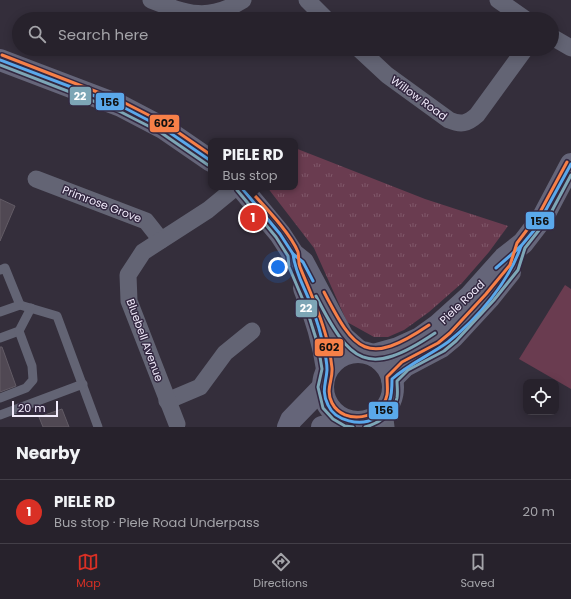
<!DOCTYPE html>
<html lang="en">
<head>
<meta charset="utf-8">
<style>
	:root { --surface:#27222c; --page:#332f38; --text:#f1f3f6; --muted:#a4a4a9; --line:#433f48; --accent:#d93025 }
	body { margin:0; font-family:Poppins,sans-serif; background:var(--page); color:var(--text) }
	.controls { position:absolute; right:12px; bottom:12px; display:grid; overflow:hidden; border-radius:8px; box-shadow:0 2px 10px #0003 }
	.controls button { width:36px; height:36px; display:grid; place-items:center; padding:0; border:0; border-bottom:1px solid var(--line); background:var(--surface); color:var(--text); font:20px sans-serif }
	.scale { position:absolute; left:12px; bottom:10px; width:46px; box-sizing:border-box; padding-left:4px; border:2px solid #f2ecfc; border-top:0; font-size:11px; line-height:14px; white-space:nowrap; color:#f2ecfc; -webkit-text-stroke:3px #332841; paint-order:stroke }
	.you { position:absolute; left:278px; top:267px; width:14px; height:14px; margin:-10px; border:3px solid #fff; border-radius:50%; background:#1a73e8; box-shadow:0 0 0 6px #1a73e833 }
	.badge { display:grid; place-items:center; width:26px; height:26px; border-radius:50%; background:var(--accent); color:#fff; font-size:13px; font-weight:700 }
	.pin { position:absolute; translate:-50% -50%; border:2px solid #fff; box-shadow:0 1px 4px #0006 }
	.popup { position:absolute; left:208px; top:138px; width:90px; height:52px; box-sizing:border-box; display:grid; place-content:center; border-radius:8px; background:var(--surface); filter:drop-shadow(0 1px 3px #0005); font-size:13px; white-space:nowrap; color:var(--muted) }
	.popup b { font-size:15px; color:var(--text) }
	.popup::after { content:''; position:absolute; left:50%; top:100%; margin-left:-8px; border:8px solid transparent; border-top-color:var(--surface) }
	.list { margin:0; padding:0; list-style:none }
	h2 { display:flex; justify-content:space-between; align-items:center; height:52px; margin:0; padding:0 16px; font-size:17px }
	h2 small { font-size:13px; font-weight:400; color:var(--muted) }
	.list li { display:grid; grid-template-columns:26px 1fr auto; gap:12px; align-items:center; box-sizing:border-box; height:64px; padding:0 16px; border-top:1px solid var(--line) }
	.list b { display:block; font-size:15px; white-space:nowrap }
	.list p { margin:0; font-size:13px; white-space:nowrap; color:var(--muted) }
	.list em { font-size:13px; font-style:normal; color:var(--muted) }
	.icon { flex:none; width:22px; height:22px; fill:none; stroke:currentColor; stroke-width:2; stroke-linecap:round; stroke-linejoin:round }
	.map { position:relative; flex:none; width:571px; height:427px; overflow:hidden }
	.search { position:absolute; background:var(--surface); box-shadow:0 2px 10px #0003; left:12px; right:12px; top:12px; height:44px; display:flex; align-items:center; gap:10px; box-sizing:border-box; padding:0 14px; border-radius:22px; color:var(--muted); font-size:15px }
	.sheet { height:116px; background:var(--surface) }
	nav { display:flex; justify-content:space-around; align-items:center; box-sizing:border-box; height:56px; border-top:1px solid var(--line); background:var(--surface); font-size:11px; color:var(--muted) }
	nav a { display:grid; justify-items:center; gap:2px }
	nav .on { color:var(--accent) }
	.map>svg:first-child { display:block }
	.grass { fill:url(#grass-tufts) }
	.garden { fill:#6a3c50 }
	.building { fill:#504853; stroke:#625b65 }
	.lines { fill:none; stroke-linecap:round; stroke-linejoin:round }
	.lane { stroke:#636474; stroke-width:9 }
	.street { stroke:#636474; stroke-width:17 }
	.secondary { stroke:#656579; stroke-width:22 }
	.bus-1-casing { stroke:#332841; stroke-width:6 }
	.bus-2-casing { stroke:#332841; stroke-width:6 }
	.bus-3-casing { stroke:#332841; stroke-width:6 }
	.bus-1 { stroke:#5aa8eb; stroke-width:3 }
	.bus-2 { stroke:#7da6b6; stroke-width:3 }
	.bus-3 { stroke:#f78048; stroke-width:3 }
	.labels { text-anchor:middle; stroke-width:3; stroke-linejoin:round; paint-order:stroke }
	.street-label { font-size:11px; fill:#f2ecfc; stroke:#332841 }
	.line-badge { stroke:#332841; stroke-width:1.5 }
	.badge-label { font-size:11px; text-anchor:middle; font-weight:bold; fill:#fff }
	.pale-badge-label { font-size:11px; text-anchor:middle; font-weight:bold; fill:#111 }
</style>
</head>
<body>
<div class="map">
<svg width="571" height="427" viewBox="0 0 571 427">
	<defs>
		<pattern id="grass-tufts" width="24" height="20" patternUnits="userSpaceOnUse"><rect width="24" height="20" fill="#6a3c50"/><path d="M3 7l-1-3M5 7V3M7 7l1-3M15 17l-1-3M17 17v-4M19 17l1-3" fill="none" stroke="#80586a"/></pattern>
	</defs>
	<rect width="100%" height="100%" fill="#342e3b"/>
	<!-- grass -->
	<path class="grass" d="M 295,148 L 425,199 L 508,226 L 489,252 L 462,283 L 429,312 L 404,330 L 388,337 L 374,337 L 347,322 L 314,248 L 267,187 L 295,187 Z"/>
	<!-- garden -->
	<path class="garden" d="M 565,285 L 571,289 L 571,389 L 519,359 Z"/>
	<!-- building -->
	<g class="building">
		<path d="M 0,199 L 15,206 L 0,241 Z"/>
		<path d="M 0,347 L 2,347 L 16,386 L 0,392 Z"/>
		<path d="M 62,409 L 69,427 L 43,427 L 39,417 Z"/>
	</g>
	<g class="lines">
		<!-- lane -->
		<g class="lane">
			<path d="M 0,270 L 5,268 L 20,305"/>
			<path d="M 0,312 L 20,305 L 57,316 L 98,427"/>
			<path d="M 0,338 L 19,331 L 31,308"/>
			<path d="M 0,398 L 26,388 L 33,380 L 32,366 L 19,331"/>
			<path d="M 0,415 L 83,384"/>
		</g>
		<!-- street -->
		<g class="street">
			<path d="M 151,0 C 187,14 209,22 243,0"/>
			<path d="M 307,0 L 326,19"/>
			<path d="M 498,0 L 525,19"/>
			<path d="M 552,37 L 571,48"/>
			<path d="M 359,49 L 387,75 L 449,120 C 461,125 467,124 477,115 L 525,49"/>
			<path d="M 36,179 L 146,221 L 161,240"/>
			<path d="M 167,401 L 200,387 L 225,353 L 252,331"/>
			<path d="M 384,411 L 386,427"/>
			<path d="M 360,423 L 364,427"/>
			<path d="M 177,424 L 129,301 L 128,275 L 143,252 L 208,210 L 236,187"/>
		</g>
		<!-- secondary -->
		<g class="secondary">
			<path d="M 0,60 L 121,106 L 163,128 L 211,161"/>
			<path d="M 241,187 L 280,234 L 293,254 L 303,262 L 343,337 L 360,352"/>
			<path d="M 304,288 C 315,315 323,341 327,369"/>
			<circle cx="358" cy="387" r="35"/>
			<path d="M 373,355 L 398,348 L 420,338 L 438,325 L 469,297 L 504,258 L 523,243 L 543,217 L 571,164"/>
			<path d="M 392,379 L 405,366 L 441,347 L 453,337 L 490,297 L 510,272"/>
			<path d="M 288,427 L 291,420 L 323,387"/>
			<path d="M 322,427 L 347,421"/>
		</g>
		<defs>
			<g id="bus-1">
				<path d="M 0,60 L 121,106 L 163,128 L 211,161"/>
				<path d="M 241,187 L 280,234 L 293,254 L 303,262 L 313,281"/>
				<path d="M 293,254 C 295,273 305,288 311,305 C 316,318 321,332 323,346 C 325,353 327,362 327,370 C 326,384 321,391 328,405 C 335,421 361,427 375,418 C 391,406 392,398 392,379 C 409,364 430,355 448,342 C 477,319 509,282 521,246"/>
				<path d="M 496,268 L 521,246 L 536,228 L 571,164"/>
			</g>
			<g id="bus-2">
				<path d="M 0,65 L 119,111 L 160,132 L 208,165"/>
				<path d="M 237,190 L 276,237 L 288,256 L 289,267 L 306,307 L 318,345 L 322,369 L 318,387 L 323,408 L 333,419 L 345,426 L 353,427"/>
				<path d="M 316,296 C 350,363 367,379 435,333"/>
				<path d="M 365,427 C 378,424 394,413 397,398 C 398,392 397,386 397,381 L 408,370 L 444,351 L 456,341 L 494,300 L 518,270 L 525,248 L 547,220 L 571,175"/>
			</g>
			<g id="bus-3">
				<path d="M 2,55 L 123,102 L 166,124 L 211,155"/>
				<path d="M 247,187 C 262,204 290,232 298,252 C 299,257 298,262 300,267 C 310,292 322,317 328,344 C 330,351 331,360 332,368 C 333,381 325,389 332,403 C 344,426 382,419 387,395 C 388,390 387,383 387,377 L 402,362 L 438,343 L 450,333 L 486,294 L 510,265 L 517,243 L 539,214 L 567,162"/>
				<path d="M 324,292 C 355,352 367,367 429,325"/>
			</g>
		</defs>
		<!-- bus-1 casing -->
		<use href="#bus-1" class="bus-1-casing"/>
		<!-- bus-2 casing -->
		<use href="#bus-2" class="bus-2-casing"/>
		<!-- bus-3 casing -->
		<use href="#bus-3" class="bus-3-casing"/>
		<!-- bus-1 -->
		<use href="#bus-1" class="bus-1"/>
		<!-- bus-2 -->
		<use href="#bus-2" class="bus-2"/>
		<!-- bus-3 -->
		<use href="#bus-3" class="bus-3"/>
	</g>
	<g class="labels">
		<!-- street labels -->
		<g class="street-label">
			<text transform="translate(419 98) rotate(36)" y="4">Willow Road</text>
			<text transform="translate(102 204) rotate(21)" y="4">Primrose Grove</text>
			<text transform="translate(462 302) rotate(-44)" y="4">Piele Road</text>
			<text transform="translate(145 340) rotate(70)" y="4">Bluebell Avenue</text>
		</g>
	</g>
	<g class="line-badge">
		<rect x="69" y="86" width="23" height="20" rx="4" fill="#7da6b6"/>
		<rect x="95" y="92" width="30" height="19" rx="4" fill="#5aa8eb"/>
		<rect x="149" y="114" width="31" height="19" rx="4" fill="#f78048"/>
		<rect x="525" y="211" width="30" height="19" rx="4" fill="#5aa8eb"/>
		<rect x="295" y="299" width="23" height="19" rx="4" fill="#7da6b6"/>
		<rect x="314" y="338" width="30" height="19" rx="4" fill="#f78048"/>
		<rect x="368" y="401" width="31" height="19" rx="4" fill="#5aa8eb"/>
	</g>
	<g class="badge-label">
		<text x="80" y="100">22</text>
		<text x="306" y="312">22</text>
	</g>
	<g class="pale-badge-label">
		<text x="110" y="106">156</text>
		<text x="164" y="127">602</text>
		<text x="540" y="225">156</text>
		<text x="329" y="351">602</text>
		<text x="384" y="414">156</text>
	</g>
</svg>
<div class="controls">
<button><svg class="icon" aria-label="locate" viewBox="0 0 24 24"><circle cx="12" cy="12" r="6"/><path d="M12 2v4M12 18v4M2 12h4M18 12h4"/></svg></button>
</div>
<div class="scale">20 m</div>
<div class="you"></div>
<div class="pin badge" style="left:253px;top:218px">1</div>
<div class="popup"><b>PIELE RD</b>Bus stop</div>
<div class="search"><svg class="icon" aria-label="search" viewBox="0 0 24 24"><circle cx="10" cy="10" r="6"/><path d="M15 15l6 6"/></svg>Search here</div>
</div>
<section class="sheet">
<h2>Nearby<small></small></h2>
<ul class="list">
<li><span class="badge">1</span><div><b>PIELE RD</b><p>Bus stop · Piele Road Underpass</p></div><em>20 m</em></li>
</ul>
</section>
<nav>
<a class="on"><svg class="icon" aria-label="map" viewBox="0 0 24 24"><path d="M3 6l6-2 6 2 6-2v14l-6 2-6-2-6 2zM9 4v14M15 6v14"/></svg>Map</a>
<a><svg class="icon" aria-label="directions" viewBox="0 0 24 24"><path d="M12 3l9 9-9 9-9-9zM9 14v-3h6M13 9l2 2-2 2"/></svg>Directions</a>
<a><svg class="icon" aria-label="saved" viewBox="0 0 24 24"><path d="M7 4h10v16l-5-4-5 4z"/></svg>Saved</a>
</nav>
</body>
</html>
